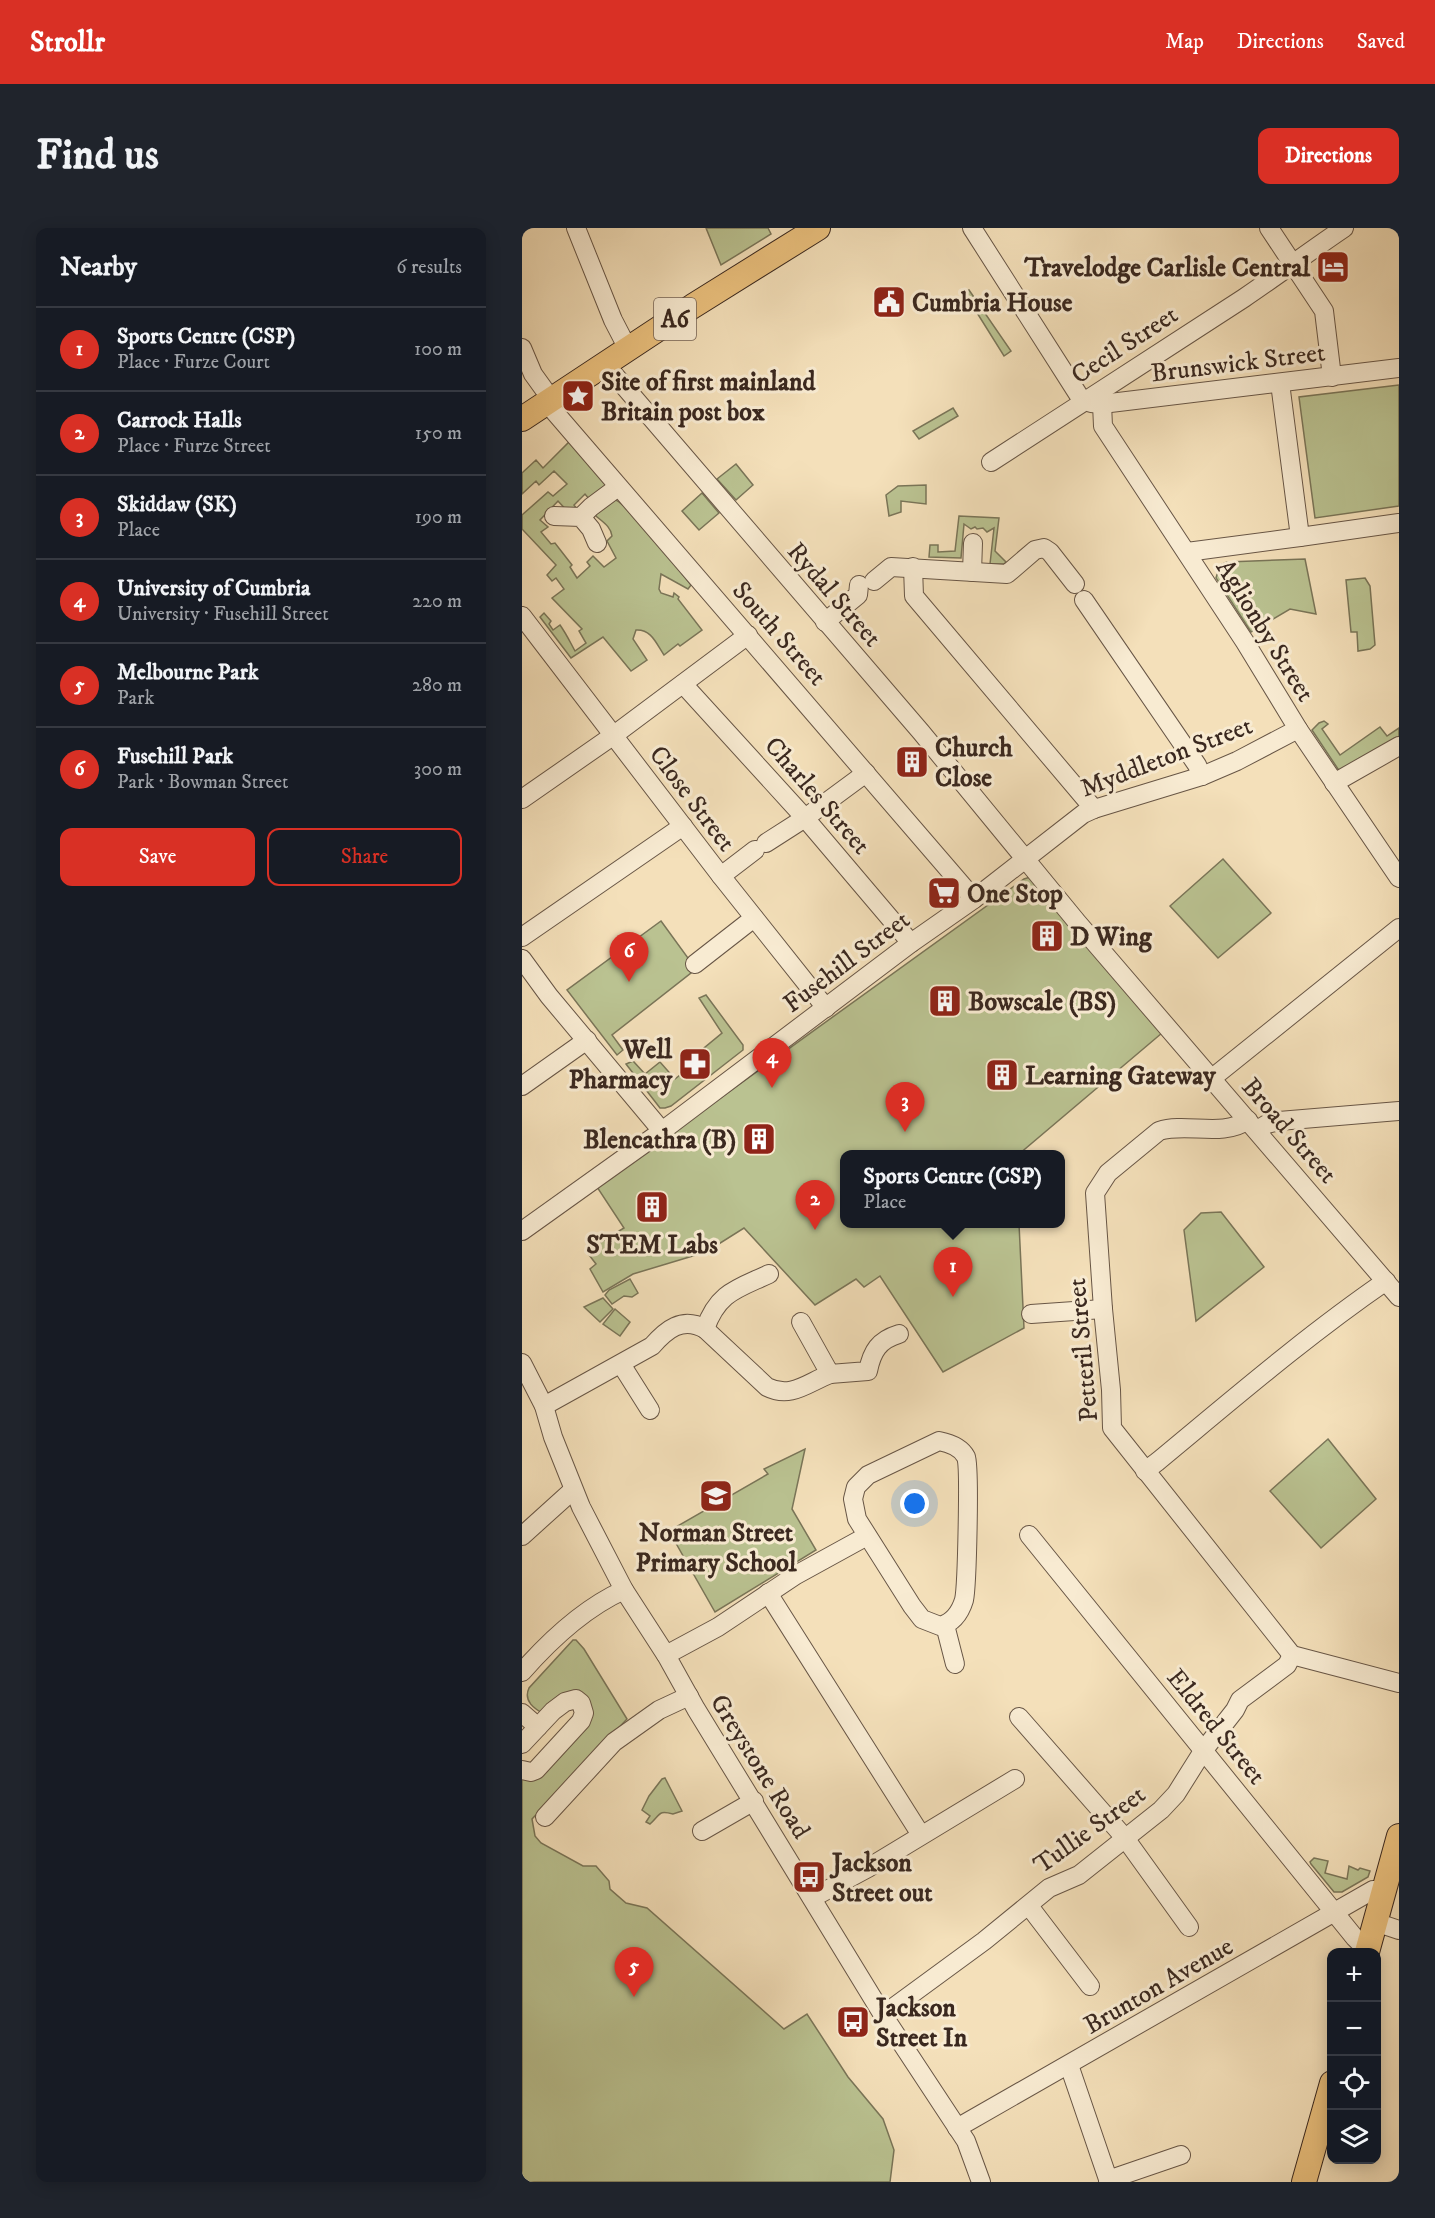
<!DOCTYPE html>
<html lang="en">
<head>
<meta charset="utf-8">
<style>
	:root { --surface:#171b24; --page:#20242c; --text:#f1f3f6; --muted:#9ea1a6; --line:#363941; --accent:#d93025 }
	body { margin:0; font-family:"IM FELL DW Pica",serif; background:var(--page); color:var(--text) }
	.controls { position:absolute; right:18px; bottom:18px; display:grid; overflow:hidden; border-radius:12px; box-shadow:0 3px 15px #0003 }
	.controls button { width:54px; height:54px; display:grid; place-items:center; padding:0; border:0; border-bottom:2px solid var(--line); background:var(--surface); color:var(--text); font:30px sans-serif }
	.you { position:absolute; left:393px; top:1276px; width:21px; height:21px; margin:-15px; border:4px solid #fff; border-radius:50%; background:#1a73e8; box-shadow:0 0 0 9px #1a73e833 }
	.badge { display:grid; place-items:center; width:39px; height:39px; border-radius:50%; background:var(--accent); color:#fff; font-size:20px; font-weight:700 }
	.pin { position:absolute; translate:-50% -50px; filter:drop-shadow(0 2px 3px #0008) }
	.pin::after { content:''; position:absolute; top:32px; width:21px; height:18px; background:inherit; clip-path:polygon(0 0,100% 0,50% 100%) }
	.popup { position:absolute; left:318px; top:922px; width:225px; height:78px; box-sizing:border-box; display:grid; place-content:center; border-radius:12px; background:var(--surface); filter:drop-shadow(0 2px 4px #0005); font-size:20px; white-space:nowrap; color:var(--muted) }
	.popup b { font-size:22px; color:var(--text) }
	.popup::after { content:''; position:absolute; left:50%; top:100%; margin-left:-12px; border:12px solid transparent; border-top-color:var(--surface) }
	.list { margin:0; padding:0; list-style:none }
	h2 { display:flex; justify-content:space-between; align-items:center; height:78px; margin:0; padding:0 24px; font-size:26px }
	h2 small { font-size:20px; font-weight:400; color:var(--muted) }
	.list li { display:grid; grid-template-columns:39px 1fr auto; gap:18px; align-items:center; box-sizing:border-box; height:84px; padding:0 24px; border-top:2px solid var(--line) }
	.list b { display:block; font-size:22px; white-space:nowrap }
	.list p { margin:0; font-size:20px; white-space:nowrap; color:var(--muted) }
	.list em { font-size:20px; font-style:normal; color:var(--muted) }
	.actions { display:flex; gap:12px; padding:18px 24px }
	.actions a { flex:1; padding:14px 0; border:2px solid var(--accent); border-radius:12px; text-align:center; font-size:21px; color:var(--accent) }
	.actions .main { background:var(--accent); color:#fff }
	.icon { flex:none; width:33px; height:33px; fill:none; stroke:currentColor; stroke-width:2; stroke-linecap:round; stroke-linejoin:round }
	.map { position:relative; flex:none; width:877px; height:1954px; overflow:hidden; border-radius:12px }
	header { display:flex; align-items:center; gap:36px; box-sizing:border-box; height:84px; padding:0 30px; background:var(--accent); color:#fff }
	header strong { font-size:28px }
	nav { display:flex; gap:33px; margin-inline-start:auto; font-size:21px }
	.intro { display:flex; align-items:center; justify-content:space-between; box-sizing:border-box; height:144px; padding:0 36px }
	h1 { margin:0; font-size:42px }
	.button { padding:15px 27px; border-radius:12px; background:var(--accent); color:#fff; font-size:21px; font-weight:700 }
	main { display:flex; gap:36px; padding:0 36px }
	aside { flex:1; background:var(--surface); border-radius:12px; box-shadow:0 3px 15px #0003 }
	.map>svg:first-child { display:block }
	.green { fill:#bac291; stroke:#7a7558; stroke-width:1.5 }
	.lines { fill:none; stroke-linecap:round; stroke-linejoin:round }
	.minor-casing { stroke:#685646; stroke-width:20 }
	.major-casing { stroke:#3a281f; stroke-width:26 }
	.minor { stroke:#f8ebd2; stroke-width:18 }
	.major { stroke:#eac07d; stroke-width:24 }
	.labels { text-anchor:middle; stroke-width:6; stroke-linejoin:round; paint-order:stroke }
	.shield { fill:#f8ebd2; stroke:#736255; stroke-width:1.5 }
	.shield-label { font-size:24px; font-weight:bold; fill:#3a281f }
	.poi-label { font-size:26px; font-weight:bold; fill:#3a281f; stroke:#f8ebd2; text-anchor:start }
	.street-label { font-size:26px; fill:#3a281f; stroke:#f8ebd2 }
</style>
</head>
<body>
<header>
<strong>Strollr</strong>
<nav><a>Map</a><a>Directions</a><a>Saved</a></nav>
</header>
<div class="intro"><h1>Find us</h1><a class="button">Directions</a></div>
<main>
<aside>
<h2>Nearby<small>6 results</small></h2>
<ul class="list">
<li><span class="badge">1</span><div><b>Sports Centre (CSP)</b><p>Place · Furze Court</p></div><em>100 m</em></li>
<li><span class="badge">2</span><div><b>Carrock Halls</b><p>Place · Furze Street</p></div><em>150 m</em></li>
<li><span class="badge">3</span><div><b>Skiddaw (SK)</b><p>Place</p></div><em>190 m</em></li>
<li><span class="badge">4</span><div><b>University of Cumbria</b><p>University · Fusehill Street</p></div><em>220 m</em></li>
<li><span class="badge">5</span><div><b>Melbourne Park</b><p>Park</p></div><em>280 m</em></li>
<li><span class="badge">6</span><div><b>Fusehill Park</b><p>Park · Bowman Street</p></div><em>300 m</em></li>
</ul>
<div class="actions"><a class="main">Save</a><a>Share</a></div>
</aside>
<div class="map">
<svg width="877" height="1954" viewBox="0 0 877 1954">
	<rect width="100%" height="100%" fill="#f4e0ba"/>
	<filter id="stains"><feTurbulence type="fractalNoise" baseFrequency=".00333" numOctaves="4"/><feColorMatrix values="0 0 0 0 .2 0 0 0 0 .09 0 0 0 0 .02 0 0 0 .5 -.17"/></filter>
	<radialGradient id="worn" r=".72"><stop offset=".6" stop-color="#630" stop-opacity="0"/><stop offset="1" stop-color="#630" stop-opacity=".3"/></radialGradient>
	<!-- green -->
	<g class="green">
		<path d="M 184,0 L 246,0 L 249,6 L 199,37 Z"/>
		<path d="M 447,62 L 489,123 L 482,128 L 442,64 Z"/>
		<path d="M 877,157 L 877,278 L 793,290 L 777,169 Z"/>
		<path d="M 431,180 L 436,188 L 397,211 L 391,203 Z"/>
		<path d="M 49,212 L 86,259 L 73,278 L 63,266 L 52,277 L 57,284 L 48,286 L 36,273 L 18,292 L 26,299 L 19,304 L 29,316 L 33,315 L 50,337 L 48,339 L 55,350 L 68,338 L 65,334 L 71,328 L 82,339 L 94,330 L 85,313 L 90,308 C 89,298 79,293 73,287 L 91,271 C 105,273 157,342 169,357 L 166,361 L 139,346 L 137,361 L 139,365 L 151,369 L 152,365 L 157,369 L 156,371 L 180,402 L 158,418 L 156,416 L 142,427 C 134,415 129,401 114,402 L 111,411 L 125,432 L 109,443 L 81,409 L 49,430 L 18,389 L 22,385 L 29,393 L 27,396 L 31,402 L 38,397 C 45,407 48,414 53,423 L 64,415 L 57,403 L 60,401 L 30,370 L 42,361 L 34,350 L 30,353 L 25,347 L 34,337 L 0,301 L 0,287 L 26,264 L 31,268 L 45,256 L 32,243 L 17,257 L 14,253 L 0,266 L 0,245 L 14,232 L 21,240 Z"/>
		<path d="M 214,236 L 231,257 L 214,272 L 195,251 Z"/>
		<path d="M 404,257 L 404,276 L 379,273 L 379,284 L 367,288 L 364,267 L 376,258 Z"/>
		<path d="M 180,265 L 197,285 L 177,302 L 160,283 Z"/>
		<path d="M 437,288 L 477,290 L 473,323 L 484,334 L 482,336 L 468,336 L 472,300 L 465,304 L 461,300 L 455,301 L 453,299 L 449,301 L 442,296 L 439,330 L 407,329 L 408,317 L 416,317 L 416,324 L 433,323 Z"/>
		<path d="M 783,331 L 794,386 L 768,381 L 729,404 L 694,350 L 698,337 L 705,334 Z"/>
		<path d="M 843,350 L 848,358 L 853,417 L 848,421 L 836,423 L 835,404 L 829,404 L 824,352 Z"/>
		<path d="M 802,493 L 806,496 L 800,501 L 818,527 L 858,499 L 865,508 L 877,500 L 877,509 L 818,544 L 790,502 L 797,495 Z"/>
		<path d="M 701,631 L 749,685 L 696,730 L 648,678 Z"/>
		<path d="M 508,649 L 640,805 L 497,926 L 323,926 L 323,996 L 497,996 L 502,1100 L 421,1144 L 358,1048 L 342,1059 L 334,1051 L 293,1077 L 222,1000 L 184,1024 L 111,1046 L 81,1064 L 68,1041 L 74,1036 L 64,1023 L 102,1000 L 75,959 L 502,651 Z"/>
		<path d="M 139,693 L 174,741 L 90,807 L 101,822 L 95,827 L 45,762 Z"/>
		<path d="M 184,767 L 221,817 L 221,822 L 149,878 L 143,880 L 138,880 L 104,836 L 111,833 L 123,846 L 138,834 L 153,851 L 168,839 L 175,841 L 179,836 L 177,831 L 185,825 L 182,820 L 200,805 L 177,770 Z"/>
		<path d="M 699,984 L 742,1039 L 674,1093 L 662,1002 L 679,985 Z"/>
		<path d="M 108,1051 L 116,1065 L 110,1069 L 102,1068 L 90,1076 L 83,1067 L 87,1062 Z"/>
		<path d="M 81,1070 L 91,1081 L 78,1094 L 62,1079 Z"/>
		<path d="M 93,1081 L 108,1094 L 98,1108 L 81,1096 Z"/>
		<path d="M 806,1211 L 854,1271 L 799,1320 L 748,1263 Z"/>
		<path d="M 283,1221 L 270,1281 L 294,1322 L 193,1384 L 147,1303 L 246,1246 L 242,1241 Z"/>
		<path d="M 51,1412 L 54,1412 L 62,1421 L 105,1491 L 10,1591 L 13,1608 L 19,1615 L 61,1638 L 74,1638 L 87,1653 L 88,1661 L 104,1675 L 125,1680 L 262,1801 L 285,1786 L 326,1849 L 361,1891 L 372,1922 L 368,1954 L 0,1954 L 0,1548 L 64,1477 L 24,1487 C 12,1481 1,1473 7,1460 Z"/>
		<path d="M 143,1550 L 160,1583 L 151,1586 C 136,1582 139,1586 128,1596 L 124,1594 L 128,1588 L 120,1582 L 127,1568 L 140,1551 Z"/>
		<path d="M 792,1630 L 806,1633 L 803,1645 L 825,1651 L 827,1638 L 836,1642 L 838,1640 L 848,1643 L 846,1649 L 820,1664 L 812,1664 L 789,1636 L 788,1634 Z"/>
	</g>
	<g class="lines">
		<defs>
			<g id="minor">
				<path d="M 54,0 L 91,92 L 106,121"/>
				<path d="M 450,0 L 561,174"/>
				<path d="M 747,0 L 802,83 L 810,149"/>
				<path d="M 0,120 L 11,146 L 29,171"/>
				<path d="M 83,136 L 399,504 L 555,694 L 877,1069"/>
				<path d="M 758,155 L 778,309 L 877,295"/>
				<path d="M 24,174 L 452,671"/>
				<path d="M 569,175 L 580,176 L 877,140"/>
				<path d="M 580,176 L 581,198 L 723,414 L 776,501 L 877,650"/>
				<path d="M 469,234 L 722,70 C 756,47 788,23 822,0"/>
				<path d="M 32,288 L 59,289 L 69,301 L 75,315"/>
				<path d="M 59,289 L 69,279 L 96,259"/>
				<path d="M 665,324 L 778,309"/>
				<path d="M 391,339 L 392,368 L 572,581"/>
				<path d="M 450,344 L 451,315"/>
				<path d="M 352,353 L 369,339 L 485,346 L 513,322 L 522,320 L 528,324 L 553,356"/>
				<path d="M 562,372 L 675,537 L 680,548"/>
				<path d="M 0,388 L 199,648 L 304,780"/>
				<path d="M 303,394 L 336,367 L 337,357"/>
				<path d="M 161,456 L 283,590 L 389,715"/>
				<path d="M 812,555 L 877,518"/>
				<path d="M 0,571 L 92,507 L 226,407"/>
				<path d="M 244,615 L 283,590 L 344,545"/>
				<path d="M 199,648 L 233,622"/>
				<path d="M 0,709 L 161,598"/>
				<path d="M 0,731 L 27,768 L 140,903"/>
				<path d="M 173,736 L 232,690"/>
				<path d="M 689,851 L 877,700"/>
				<path d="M 0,858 L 65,812"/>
				<path d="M 726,892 C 700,910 665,894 637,903 L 586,945 L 573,965 L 581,1081 L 589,1162 L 590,1200 L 770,1427 L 877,1455"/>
				<path d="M 735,902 L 745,896 L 757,893 L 877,883"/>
				<path d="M 0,1003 L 140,903 L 389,715 L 452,671 L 561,586 L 572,581 L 680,548 L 715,533 L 776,501"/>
				<path d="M 509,1086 L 581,1081"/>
				<path d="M 279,1094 L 308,1146 L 346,1143 C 350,1123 357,1112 377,1106"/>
				<path d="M 183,1101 L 245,1159 C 269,1171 285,1155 308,1146"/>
				<path d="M 0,1135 L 22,1178 L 31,1209 L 59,1279 L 102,1362 L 144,1427 L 174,1481 L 361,1787 L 444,1913 L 459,1954"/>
				<path d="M 99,1136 L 128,1182"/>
				<path d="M 22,1178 L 130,1118 C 144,1102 160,1088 183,1101 C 196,1064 215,1061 247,1046"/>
				<path d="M 417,1213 C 427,1215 439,1219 444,1229 C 448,1239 445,1359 442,1372 C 438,1385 430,1395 418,1398 L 400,1391 L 390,1378 L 335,1291 L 331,1271 L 334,1259 L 346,1247 Z"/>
				<path d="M 623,1243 L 635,1234 C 710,1172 784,1108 864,1053"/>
				<path d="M 507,1307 L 833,1710 L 837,1714 L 847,1716"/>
				<path d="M 0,1308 L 51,1262"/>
				<path d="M 246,1365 L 399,1607"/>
				<path d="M 423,1397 L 433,1436"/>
				<path d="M 144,1427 L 196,1399 L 274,1347 L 345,1308"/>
				<path d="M 0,1444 C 29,1411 62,1380 102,1362"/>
				<path d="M 0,1485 L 16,1499"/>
				<path d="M 497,1489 L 603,1610 L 667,1699"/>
				<path d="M 0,1516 L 31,1483 L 43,1474 L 54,1471 L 59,1475 L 62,1485 L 59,1493 L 14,1542 L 9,1544 L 0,1542"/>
				<path d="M 23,1589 L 92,1514 L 137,1482 L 167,1468"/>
				<path d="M 180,1603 L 232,1573"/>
				<path d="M 290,1670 L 346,1640 L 493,1551"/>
				<path d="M 507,1678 L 568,1758"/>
				<path d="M 853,1694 L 877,1702"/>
				<path d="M 361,1787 L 462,1713 L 527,1660 L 557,1647 L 639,1582 L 654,1566 L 681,1523 L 713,1482 L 718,1472 L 765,1437 L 770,1427"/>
				<path d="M 547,1837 L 587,1954"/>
				<path d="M 435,1900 L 851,1662 L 862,1663"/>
				<path d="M 586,1952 L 659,1927"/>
			</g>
			<g id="major">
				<path d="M 0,191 L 171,78 L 296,0"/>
				<path d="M 845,1724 L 877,1608"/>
				<path d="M 782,1954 L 810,1855"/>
			</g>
		</defs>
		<!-- minor casing -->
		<use href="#minor" class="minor-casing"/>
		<!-- major casing -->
		<use href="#major" class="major-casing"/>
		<!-- minor -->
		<use href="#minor" class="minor"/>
		<!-- major -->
		<use href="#major" class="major"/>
	</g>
	<!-- icons -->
	<defs>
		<symbol id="hotel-square" viewBox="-11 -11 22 22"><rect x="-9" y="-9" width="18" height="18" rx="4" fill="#8f2418" stroke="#f8ebd2"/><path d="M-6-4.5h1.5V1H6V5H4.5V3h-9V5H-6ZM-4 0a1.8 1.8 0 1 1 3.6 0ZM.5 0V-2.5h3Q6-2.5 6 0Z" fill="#fff"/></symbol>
		<symbol id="civic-square" viewBox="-11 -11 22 22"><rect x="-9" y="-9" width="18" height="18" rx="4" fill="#8f2418" stroke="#f8ebd2"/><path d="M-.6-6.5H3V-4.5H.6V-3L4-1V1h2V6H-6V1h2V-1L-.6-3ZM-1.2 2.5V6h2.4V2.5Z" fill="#fff"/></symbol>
		<symbol id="sight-square" viewBox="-11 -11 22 22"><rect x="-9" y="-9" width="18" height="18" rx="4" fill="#8f2418" stroke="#f8ebd2"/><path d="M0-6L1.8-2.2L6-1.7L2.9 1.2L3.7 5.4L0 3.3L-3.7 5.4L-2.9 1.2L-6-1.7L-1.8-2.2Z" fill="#fff"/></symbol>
		<symbol id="building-square" viewBox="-11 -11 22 22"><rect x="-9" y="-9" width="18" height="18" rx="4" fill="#8f2418" stroke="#f8ebd2"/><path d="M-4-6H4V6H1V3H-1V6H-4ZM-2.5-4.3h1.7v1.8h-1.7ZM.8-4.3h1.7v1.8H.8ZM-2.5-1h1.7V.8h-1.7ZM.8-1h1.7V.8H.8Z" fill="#fff"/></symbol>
		<symbol id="supermarket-square" viewBox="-11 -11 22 22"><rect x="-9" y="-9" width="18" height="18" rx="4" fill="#8f2418" stroke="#f8ebd2"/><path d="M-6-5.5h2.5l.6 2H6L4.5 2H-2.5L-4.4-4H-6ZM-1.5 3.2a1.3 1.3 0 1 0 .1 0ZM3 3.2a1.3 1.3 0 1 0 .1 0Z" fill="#fff"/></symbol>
		<symbol id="pharmacy-square" viewBox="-11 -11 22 22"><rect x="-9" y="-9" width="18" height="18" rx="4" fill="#8f2418" stroke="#f8ebd2"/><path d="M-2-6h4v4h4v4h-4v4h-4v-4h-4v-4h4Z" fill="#fff"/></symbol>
		<symbol id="school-square" viewBox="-11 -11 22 22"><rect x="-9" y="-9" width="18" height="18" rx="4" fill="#8f2418" stroke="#f8ebd2"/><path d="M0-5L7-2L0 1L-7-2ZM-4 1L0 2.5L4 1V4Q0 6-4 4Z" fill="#fff"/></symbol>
		<symbol id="bus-square" viewBox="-11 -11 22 22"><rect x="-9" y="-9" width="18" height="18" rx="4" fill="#8f2418" stroke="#f8ebd2"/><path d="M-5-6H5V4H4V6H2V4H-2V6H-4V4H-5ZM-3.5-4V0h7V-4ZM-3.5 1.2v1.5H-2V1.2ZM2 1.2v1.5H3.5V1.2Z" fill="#fff"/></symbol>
	</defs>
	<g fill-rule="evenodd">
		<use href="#hotel-square" x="792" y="20" width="38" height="38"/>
		<use href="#civic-square" x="348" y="55" width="38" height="38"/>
		<use href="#sight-square" x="37" y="149" width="38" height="38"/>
		<use href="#building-square" x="371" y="515" width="38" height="38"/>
		<use href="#supermarket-square" x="403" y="646" width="38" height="38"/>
		<use href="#building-square" x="506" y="689" width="38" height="38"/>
		<use href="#building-square" x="404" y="754" width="38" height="38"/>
		<use href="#pharmacy-square" x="154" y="817" width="38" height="38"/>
		<use href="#building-square" x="461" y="828" width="38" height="38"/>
		<use href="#building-square" x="218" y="892" width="38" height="38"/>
		<use href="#building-square" x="111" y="960" width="38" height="38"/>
		<use href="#school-square" x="175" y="1249" width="38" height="38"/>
		<use href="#bus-square" x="268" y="1630" width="38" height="38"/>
		<use href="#bus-square" x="312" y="1775" width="38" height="38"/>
	</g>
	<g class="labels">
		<!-- shield labels -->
		<rect class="shield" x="132" y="70" width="42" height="42" rx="4.5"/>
		<g class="shield-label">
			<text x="153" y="99">A6</text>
		</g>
		<!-- poi labels -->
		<g class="poi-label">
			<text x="788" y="48" text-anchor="end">Travelodge Carlisle Central</text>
			<text x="390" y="83">Cumbria House</text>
			<text x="79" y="162">Site of first mainland<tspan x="79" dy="30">Britain post box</tspan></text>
			<text x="413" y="528">Church<tspan x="413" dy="30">Close</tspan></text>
			<text x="445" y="674">One Stop</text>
			<text x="548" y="717">D Wing</text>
			<text x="446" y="782">Bowscale (BS)</text>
			<text x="150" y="830" text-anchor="end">Well<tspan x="150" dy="30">Pharmacy</tspan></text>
			<text x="503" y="856">Learning Gateway</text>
			<text x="214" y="920" text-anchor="end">Blencathra (B)</text>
			<text x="130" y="1025" text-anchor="middle">STEM Labs</text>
			<text x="194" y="1313" text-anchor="middle">Norman Street<tspan x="194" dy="30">Primary School</tspan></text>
			<text x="310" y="1643">Jackson<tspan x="310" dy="30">Street out</tspan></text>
			<text x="354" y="1788">Jackson<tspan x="354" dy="30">Street In</tspan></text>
		</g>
		<!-- street labels -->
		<g class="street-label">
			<text transform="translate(602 116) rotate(-33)" y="9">Cecil Street</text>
			<text transform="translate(716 134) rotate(-7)" y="9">Brunswick Street</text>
			<text transform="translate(313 366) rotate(49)" y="9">Rydal Street</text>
			<text transform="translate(744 402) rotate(58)" y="9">Aglionby Street</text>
			<text transform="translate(258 405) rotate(49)" y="9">South Street</text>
			<text transform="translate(644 528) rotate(-21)" y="9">Myddleton Street</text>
			<text transform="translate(296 567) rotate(49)" y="9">Charles Street</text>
			<text transform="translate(171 570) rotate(53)" y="9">Close Street</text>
			<text transform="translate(324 733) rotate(-37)" y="9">Fusehill Street</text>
			<text transform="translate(768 902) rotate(49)" y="9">Broad Street</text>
			<text transform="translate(560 1122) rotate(-95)" y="9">Petteril Street</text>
			<text transform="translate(695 1498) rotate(51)" y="9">Eldred Street</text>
			<text transform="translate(239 1538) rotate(58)" y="9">Greystone Road</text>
			<text transform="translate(567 1601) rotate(-36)" y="9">Tullie Street</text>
			<text transform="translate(636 1757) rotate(-30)" y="9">Brunton Avenue</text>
		</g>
	</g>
	<rect width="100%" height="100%" filter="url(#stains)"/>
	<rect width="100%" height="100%" fill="url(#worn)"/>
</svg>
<div class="controls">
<button>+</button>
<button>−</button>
<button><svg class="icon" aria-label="locate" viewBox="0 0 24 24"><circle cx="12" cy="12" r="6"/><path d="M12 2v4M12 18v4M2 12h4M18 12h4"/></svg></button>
<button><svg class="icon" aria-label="layers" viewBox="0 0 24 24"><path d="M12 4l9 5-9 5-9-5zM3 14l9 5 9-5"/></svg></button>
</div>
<div class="you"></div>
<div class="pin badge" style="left:431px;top:1069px">1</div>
<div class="popup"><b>Sports Centre (CSP)</b>Place</div>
<div class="pin badge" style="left:293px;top:1002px">2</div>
<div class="pin badge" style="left:383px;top:904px">3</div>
<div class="pin badge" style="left:250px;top:860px">4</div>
<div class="pin badge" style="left:112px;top:1769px">5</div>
<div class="pin badge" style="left:107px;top:754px">6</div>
</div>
</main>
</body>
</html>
